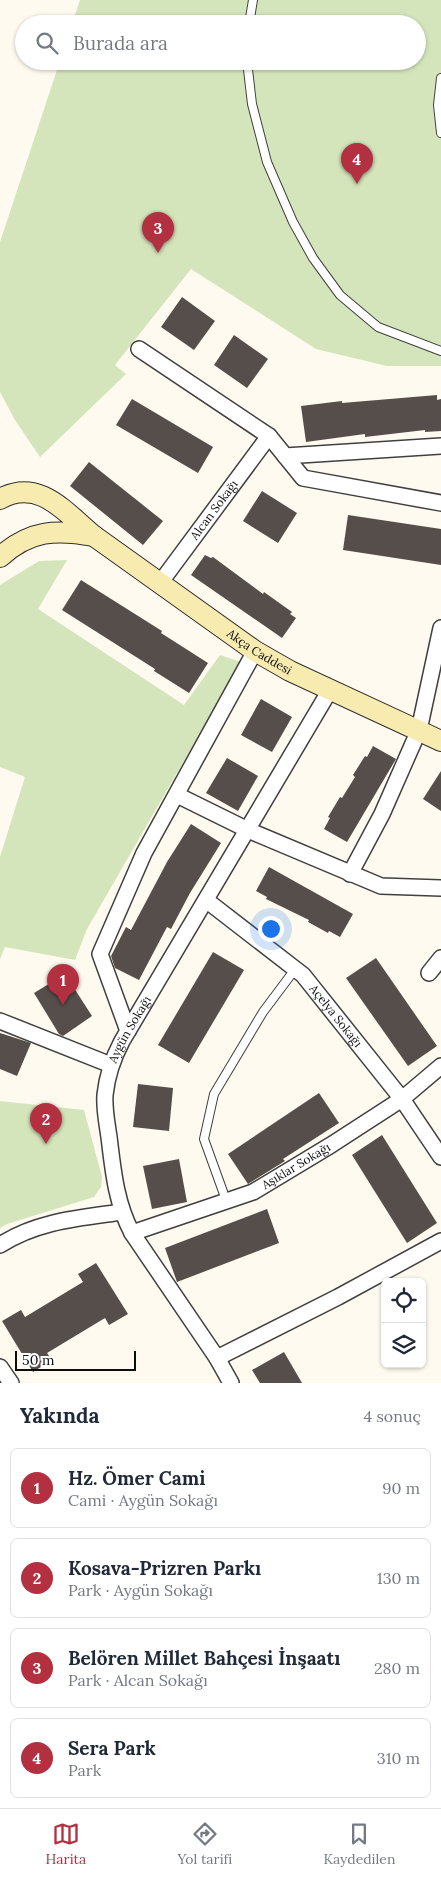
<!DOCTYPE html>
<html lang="tr">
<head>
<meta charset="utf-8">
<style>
	:root { --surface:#fff; --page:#f6f6f7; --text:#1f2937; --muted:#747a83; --line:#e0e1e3; --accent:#b23040 }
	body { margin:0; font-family:Lora,serif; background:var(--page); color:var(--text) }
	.controls { position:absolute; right:15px; bottom:15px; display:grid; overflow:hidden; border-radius:8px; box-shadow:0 1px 4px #0004 }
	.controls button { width:45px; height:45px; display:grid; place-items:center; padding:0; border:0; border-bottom:1px solid var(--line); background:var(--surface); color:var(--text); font:25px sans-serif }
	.scale { position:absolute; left:15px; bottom:12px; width:121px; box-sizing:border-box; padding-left:5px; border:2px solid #0d0d0d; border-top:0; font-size:14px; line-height:18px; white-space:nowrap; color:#0d0d0d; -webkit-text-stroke:4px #fff; paint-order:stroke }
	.you { position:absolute; left:270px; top:928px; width:18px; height:18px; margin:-12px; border:4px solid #fff; border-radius:50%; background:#1a73e8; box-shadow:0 0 0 8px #1a73e833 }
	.badge { display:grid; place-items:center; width:32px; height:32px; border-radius:50%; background:var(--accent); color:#fff; font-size:16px; font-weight:700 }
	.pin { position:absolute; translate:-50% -41px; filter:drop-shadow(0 1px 2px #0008) }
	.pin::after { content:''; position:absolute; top:26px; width:18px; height:15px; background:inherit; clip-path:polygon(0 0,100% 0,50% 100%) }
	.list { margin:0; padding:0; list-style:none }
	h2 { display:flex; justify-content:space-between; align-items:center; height:65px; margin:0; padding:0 20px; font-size:21px }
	h2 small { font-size:16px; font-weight:400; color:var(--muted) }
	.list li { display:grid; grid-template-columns:32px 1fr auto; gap:15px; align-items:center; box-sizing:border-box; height:80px; margin:0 10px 10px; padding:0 10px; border:1px solid var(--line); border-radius:8px }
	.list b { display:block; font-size:19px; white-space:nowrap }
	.list p { margin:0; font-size:16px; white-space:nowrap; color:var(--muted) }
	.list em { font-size:16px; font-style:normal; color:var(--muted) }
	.icon { flex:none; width:28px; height:28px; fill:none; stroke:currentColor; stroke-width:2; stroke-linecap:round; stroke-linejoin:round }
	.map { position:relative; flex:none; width:441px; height:1383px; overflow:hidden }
	.search { position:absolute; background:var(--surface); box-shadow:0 1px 4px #0004; left:15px; right:15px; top:15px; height:55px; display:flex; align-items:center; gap:12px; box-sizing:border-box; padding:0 18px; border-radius:28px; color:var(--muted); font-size:19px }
	.sheet { height:425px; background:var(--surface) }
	nav { display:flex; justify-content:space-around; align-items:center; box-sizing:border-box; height:70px; border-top:1px solid var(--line); background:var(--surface); font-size:14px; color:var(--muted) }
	nav a { display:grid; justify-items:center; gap:2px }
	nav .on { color:var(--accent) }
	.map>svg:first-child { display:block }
	.green { fill:#d4e5bb }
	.building { fill:#554e4a }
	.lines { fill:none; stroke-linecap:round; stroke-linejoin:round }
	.service-casing { stroke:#404040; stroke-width:10 }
	.minor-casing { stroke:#404040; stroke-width:18 }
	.secondary-casing { stroke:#2f2f2f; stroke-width:22 }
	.service { stroke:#fff; stroke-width:8 }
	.minor { stroke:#fff; stroke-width:15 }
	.secondary { stroke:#f8ebaf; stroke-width:20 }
	.labels { text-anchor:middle; stroke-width:5; stroke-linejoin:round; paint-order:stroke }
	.street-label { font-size:12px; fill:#0d0d0d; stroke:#fff }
</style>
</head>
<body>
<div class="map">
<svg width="441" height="1383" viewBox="0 0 441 1383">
	<rect width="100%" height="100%" fill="#fefaef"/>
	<!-- green -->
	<g class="green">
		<path d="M 80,0 L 441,0 L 441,366 L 387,366 L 316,349 L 191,269 L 115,365 L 126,374 L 40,457 L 15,420 L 0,392 L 0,242 L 60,61 L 417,61 L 417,24 L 72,24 Z"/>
		<path d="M 67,560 L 38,609 L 184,705 L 220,655 L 241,662 L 87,929 L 75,960 L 5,947 L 0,959 L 0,857 L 25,777 L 0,767 L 0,585 L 39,561 Z"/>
		<path d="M 0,1101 L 84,1110 L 102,1177 L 101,1187 L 94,1197 L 7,1224 L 0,1228 Z"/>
	</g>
	<!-- building -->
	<g class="building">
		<path d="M 182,297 L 215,321 L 194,350 L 161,327 Z"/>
		<path d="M 234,335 L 268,359 L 247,388 L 214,365 Z"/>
		<path d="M 437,395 L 437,400 L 441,399 L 441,431 L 425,432 L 425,430 L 365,437 L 365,434 L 306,442 L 301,406 L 342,401 L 342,403 Z"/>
		<path d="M 132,399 L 213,447 L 198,473 L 116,425 Z"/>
		<path d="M 89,462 L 163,521 L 143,545 L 70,486 Z"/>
		<path d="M 262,491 L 297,513 L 278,543 L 243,521 Z"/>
		<path d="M 348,515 L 441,529 L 441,565 L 343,550 Z"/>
		<path d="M 205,555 L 211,558 L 213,557 L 263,594 L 264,592 L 292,612 L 290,614 L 296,618 L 282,638 L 191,575 Z"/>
		<path d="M 81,580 L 162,631 L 161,633 L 208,663 L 189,693 L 154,671 L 155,669 L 62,610 Z"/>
		<path d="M 261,699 L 292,717 L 272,752 L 241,735 Z"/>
		<path d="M 373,746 L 396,759 L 347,842 L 324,829 L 330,818 L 328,817 L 340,797 L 342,798 L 355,777 L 353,775 L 365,756 L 367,757 Z"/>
		<path d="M 227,758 L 258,776 L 238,811 L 206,793 Z"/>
		<path d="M 441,771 L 441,811 L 423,799 Z"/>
		<path d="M 191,824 L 221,843 L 190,893 L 171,929 L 167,927 L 139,980 L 115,968 L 111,956 L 126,927 L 131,930 L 167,862 Z"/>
		<path d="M 269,867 L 353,914 L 340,937 L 329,931 L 328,933 L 308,922 L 309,920 L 266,899 L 267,897 L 256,891 Z"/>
		<path d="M 213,952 L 244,970 L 189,1063 L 158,1045 Z"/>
		<path d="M 376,958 L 437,1046 L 408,1066 L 346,978 Z"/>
		<path d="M 65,974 L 92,1016 L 63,1036 L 59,1034 L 34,993 Z"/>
		<path d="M 0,1033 L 31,1043 L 17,1076 L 0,1069 Z"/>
		<path d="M 138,1084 L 173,1088 L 169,1131 L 133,1127 Z"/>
		<path d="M 319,1093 L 339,1123 L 283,1159 L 285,1161 L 248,1184 L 228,1154 Z"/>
		<path d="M 382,1135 L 437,1223 L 407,1243 L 352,1155 Z"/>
		<path d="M 179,1159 L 187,1202 L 152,1209 L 143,1166 Z"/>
		<path d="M 267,1209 L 279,1243 L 177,1282 L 165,1248 Z"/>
		<path d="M 96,1263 L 128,1314 L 109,1325 L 105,1318 L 47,1353 L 52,1360 L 33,1372 L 2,1321 L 21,1310 L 25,1317 L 83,1282 L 78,1274 Z"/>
		<path d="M 284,1352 L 302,1383 L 260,1383 L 252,1370 Z"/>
	</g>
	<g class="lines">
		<defs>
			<g id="service">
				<path d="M 249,24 L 253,0"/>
				<path d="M 247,61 L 252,104 L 267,162 L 293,222 L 313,258 L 340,295 L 378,327 L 441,351"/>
				<path d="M 441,78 L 438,105 L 441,133"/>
				<path d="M 226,1200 L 204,1139 L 214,1094 L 263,1012 L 296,968"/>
			</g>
			<g id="minor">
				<path d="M 139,349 L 269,436 L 303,478 L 441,503"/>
				<path d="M 285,456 L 441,446"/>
				<path id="s1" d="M 160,583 L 269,436"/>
				<path d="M 177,795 L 248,830 L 381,886 L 441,888"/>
				<path d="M 350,874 L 382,814 L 419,730 L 441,628"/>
				<path id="s2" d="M 206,900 L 303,975 L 402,1099 L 441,1157"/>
				<path d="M 429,973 L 441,958"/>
				<path d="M 0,1021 L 111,1065"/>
				<path d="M 128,1031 L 100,954 L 144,853 L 255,651"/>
				<path id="s3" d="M 132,1233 L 253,1192 L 331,1145 L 402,1099 L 441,1066"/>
				<path d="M 0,1245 C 37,1221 79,1218 122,1212"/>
				<path d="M 217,1358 L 338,1297 L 441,1241"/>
				<path d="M 0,1367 L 11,1383"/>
				<path id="s4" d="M 231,1383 L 217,1358 L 132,1233 C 116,1203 113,1170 109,1137 C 107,1123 104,1109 105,1095 C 107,1076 113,1058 122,1041 L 330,690"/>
			</g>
			<g id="secondary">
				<path d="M 0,499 C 39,477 66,513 94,536 C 56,529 30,530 0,557"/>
				<path id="s5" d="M 94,536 L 255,651 L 290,671 L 441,741"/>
			</g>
		</defs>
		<!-- service casing -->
		<use href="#service" class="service-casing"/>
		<!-- minor casing -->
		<use href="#minor" class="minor-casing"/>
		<!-- secondary casing -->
		<use href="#secondary" class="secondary-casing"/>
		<!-- service -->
		<use href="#service" class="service"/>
		<!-- minor -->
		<use href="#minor" class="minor"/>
		<!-- secondary -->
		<use href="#secondary" class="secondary"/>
	</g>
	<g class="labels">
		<!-- street labels -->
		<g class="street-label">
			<text dy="4" stroke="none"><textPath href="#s1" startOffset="91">Alcan Sokağı</textPath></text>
			<text dy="4" stroke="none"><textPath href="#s5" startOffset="202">Akça Caddesi</textPath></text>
			<text dy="4" stroke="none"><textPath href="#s2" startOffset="175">Açelya Sokağı</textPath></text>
			<text dy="4" stroke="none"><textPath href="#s4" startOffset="392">Aygün Sokağı</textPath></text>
			<text dy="4" stroke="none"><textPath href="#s3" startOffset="178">Aşıklar Sokağı</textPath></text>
		</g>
	</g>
</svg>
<div class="controls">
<button><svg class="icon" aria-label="locate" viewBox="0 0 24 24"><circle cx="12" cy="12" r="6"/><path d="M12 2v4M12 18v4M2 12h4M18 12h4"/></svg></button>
<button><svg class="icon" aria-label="layers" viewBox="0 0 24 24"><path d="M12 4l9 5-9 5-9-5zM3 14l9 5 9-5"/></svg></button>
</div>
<div class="scale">50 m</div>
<div class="you"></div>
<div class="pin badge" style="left:63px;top:1005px">1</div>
<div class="pin badge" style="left:46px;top:1144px">2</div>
<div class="pin badge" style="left:158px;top:253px">3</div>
<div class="pin badge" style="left:357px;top:184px">4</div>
<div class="search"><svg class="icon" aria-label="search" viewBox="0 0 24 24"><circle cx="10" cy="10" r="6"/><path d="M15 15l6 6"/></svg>Burada ara</div>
</div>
<section class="sheet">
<h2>Yakında<small>4 sonuç</small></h2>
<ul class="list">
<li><span class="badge">1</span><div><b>Hz. Ömer Cami</b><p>Cami · Aygün Sokağı</p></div><em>90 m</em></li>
<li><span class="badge">2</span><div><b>Kosava-Prizren Parkı</b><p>Park · Aygün Sokağı</p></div><em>130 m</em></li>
<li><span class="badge">3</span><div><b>Belören Millet Bahçesi İnşaatı</b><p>Park · Alcan Sokağı</p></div><em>280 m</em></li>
<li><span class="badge">4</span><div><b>Sera Park</b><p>Park</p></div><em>310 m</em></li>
</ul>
</section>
<nav>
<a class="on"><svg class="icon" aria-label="map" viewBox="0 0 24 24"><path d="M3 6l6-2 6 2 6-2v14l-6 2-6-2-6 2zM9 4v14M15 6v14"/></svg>Harita</a>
<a><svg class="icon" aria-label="directions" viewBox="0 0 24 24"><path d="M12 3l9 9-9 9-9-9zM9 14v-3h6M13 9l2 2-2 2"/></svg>Yol tarifi</a>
<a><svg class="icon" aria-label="saved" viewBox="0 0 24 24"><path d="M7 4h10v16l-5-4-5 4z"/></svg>Kaydedilen</a>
</nav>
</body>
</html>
